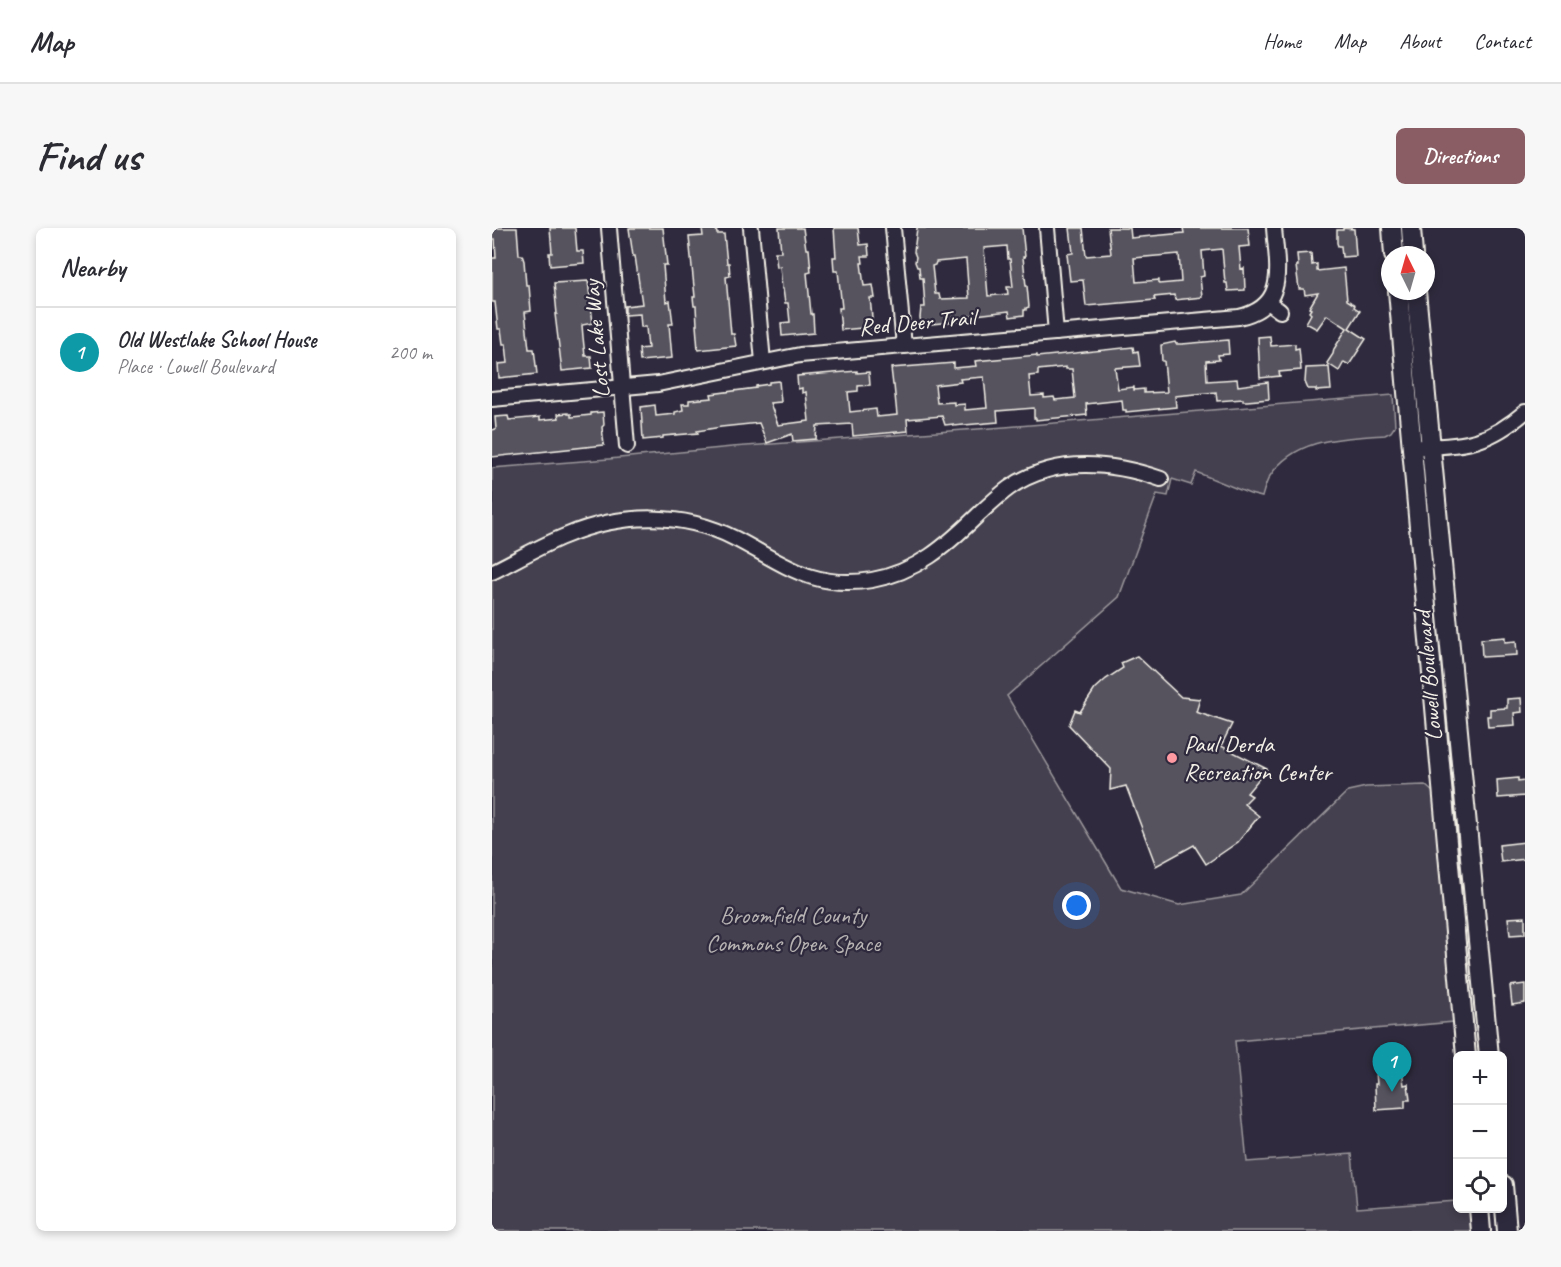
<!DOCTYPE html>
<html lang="en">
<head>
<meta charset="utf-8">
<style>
	:root { --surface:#fff; --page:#f7f7f7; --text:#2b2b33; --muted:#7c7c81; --line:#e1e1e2; --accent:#8a5d65 }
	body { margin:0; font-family:Caveat,sans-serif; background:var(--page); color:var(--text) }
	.controls { position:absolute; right:18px; bottom:18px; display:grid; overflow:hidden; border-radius:9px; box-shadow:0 3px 9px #0003 }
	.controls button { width:54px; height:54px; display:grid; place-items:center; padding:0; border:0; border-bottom:2px solid var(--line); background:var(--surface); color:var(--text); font:30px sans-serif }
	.compass { position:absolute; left:889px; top:18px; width:54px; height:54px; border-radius:50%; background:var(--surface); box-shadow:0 3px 9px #0003; rotate:355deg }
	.you { position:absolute; left:585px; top:678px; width:21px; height:21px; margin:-15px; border:4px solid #fff; border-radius:50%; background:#1a73e8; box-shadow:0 0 0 9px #1a73e833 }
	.badge { display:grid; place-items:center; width:39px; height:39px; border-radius:50%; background:var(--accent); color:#fff; font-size:20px; font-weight:700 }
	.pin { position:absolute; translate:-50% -50px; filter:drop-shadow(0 2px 3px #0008) }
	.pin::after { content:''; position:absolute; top:32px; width:21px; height:18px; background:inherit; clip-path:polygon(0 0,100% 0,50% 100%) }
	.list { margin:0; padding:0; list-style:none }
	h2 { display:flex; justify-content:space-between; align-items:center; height:78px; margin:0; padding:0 24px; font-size:26px }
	h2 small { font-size:20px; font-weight:400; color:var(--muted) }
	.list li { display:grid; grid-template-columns:39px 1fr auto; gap:18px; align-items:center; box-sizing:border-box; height:90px; padding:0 24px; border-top:2px solid var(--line) }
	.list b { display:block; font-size:22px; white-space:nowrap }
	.list p { margin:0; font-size:20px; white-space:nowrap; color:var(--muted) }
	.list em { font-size:20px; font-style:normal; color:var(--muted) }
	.icon { flex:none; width:33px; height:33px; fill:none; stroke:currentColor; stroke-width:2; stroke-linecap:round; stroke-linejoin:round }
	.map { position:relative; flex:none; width:1033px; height:1003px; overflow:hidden; border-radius:9px }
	header { display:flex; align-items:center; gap:36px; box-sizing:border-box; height:84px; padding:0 30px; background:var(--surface); border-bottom:2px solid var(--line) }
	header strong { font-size:28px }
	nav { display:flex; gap:33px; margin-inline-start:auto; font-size:21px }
	.intro { display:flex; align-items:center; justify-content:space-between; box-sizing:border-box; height:144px; padding:0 36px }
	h1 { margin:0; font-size:42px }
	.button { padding:15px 27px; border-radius:9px; background:var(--accent); color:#fff; font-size:21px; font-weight:700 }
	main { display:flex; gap:36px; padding:0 36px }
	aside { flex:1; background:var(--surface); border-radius:9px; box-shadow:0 3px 9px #0003 }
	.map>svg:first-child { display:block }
	.green { fill:#454050; stroke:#9c989c; stroke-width:1.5 }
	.building { fill:#56525f; stroke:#f4f1e8; stroke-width:1.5; fill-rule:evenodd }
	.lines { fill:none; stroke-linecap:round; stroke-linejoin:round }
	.minor-casing { stroke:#f4f1e8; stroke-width:18 }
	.major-casing { stroke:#f4f1e8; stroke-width:22 }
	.minor { stroke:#2f2a3d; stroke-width:14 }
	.major { stroke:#2f2a3d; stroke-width:18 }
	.poi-dot { fill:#ff9aa2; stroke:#2f2a3d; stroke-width:2 }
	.labels { text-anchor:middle; stroke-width:4.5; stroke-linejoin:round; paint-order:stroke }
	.street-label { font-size:24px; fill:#f4f1e8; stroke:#2f2a3d }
	.poi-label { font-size:24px; fill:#f4f1e8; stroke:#2f2a3d; text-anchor:start }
	.park-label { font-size:24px; fill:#b7b3b3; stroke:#2f2a3d }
</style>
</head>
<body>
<header>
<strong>Map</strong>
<nav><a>Home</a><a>Map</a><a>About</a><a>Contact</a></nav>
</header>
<div class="intro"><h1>Find us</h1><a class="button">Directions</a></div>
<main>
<aside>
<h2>Nearby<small></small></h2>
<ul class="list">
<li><span class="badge" style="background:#0f9aa8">1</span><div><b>Old Westlake School House</b><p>Place · Lowell Boulevard</p></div><em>200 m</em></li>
</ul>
</aside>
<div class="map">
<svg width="1033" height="1003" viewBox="0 0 1033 1003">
	<rect width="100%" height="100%" fill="#2f2a3d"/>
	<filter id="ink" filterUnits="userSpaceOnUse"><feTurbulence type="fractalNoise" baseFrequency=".0167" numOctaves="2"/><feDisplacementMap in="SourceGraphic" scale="12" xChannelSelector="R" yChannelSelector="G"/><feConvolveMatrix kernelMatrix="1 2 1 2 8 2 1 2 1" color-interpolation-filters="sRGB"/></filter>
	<g filter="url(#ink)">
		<!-- green -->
		<path class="green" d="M 901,167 L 903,198 L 899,204 L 893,207 C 852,210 804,209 778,248 C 774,254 772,262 770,269 L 758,266 L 704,244 L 699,257 L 680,251 L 676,268 L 665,266 L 627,369 L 515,468 L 629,660 L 687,677 L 749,667 L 856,563 L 874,559 L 933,557 L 942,565 L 962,794 L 743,813 L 755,934 L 860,926 L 865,980 L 965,973 L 966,980 L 978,981 L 980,1003 L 0,1003 L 0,240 L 117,231 L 240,219 L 513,199 Z"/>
		<!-- building -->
		<g class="building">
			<path d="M 0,0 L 25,0 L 27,27 L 30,27 L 32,33 L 34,57 L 37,57 L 39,83 L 33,84 L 37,121 L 42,121 L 45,146 L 7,150 L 6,136 L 16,135 L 14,116 L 11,116 L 9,101 L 6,101 L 3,74 L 0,74 L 0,30 L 4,30 L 3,11 L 0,11 Z"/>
			<path d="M 58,0 L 83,0 L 85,23 L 91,23 L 92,35 L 58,38 L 57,25 L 60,25 Z"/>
			<path d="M 137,0 L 171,0 L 175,37 L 171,37 L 174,74 L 178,73 L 181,96 L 177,96 L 180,130 L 148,133 L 147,121 L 156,120 L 154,99 L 149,99 L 148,86 L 133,87 L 133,78 L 150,76 L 143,28 L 141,28 Z"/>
			<path d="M 210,0 L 224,0 L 225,6 L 232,6 L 235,35 L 237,35 L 238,48 L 234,49 L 239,106 L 242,106 L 244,118 L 206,122 L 204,97 L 205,97 L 204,78 L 202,78 L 201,69 L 203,69 L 197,9 L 211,8 Z"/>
			<path d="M 287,0 L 311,0 L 314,21 L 317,21 L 319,44 L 315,45 L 319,86 L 321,86 L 322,105 L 290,108 L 289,95 L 298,94 L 296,75 L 293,75 L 291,61 L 290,61 L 288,38 L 285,39 L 283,24 L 289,24 Z"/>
			<path d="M 342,0 L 366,0 L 368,17 L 376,16 L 377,28 L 370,28 L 371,35 L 369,35 L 372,58 L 381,57 L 383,70 L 378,70 L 381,99 L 349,102 L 347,80 L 350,80 L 346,43 L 342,43 L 341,29 L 344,29 Z"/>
			<path d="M 425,0 L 530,0 L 533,29 L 531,29 L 534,58 L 535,58 L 537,79 L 534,80 L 534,82 L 532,82 L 532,87 L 518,89 L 517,83 L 475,88 L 475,91 L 469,91 L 469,93 L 430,97 L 428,90 L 429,79 L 433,79 L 431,50 L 428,50 L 427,39 L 425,39 L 423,34 L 424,29 L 422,24 ZM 515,18 L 516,31 L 518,31 L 521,59 L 515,59 L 516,66 L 496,68 L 492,20 ZM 474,31 L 477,70 L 448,71 L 447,66 L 443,66 L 440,38 L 443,37 L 444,34 Z"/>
			<path d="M 578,0 L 591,0 L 594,28 L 619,26 L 616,0 L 638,0 L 639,10 L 692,5 L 691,0 L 756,0 L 758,18 L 747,19 L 749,41 L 752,40 L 753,62 L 736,63 L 735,55 L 733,55 L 730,21 L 710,23 L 712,48 L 708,49 L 710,69 L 683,72 L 682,67 L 662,69 L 663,72 L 594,78 L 591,52 L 578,53 L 575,26 L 581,25 ZM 687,26 L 689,54 L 667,56 L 667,52 L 644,54 L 642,30 Z"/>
			<path d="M 851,0 L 862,1 L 864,28 L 850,29 L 849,18 L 846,18 L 845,15 L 845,2 L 851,2 Z"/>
			<path d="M 819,25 L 820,37 L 825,36 L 825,43 L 852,40 L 855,72 L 863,77 L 862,79 L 868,83 L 857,100 L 874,111 L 857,137 L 852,134 L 847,143 L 835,135 L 841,126 L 842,121 L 855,100 L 835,87 L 825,101 L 814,95 L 819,86 L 817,84 L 819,81 L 817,80 L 826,65 L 813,67 L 812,61 L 807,61 L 804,38 L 806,38 L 805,26 Z"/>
			<path d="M 96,53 L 101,95 L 90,97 L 91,109 L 93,128 L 99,128 L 100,140 L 70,143 L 63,86 L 65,86 L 62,55 Z"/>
			<path d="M 778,108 L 779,118 L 803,116 L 803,121 L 807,120 L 809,142 L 787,144 L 788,148 L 768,150 L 766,109 Z"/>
			<path d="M 736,112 L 737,126 L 726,127 L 727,132 L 714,133 L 715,153 L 745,151 L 746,158 L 776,154 L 777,171 L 755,173 L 751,173 L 751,171 L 725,173 L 724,164 L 683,168 L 684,179 L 634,184 L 634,182 L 631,182 L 630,172 L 594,176 L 595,187 L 544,192 L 544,190 L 542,190 L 542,180 L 505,183 L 506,194 L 461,198 L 461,196 L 453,197 L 450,188 L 415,191 L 416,203 L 361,208 L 360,196 L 325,198 L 324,211 L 301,213 L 300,206 L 275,215 L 267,195 L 229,199 L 205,203 L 206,205 L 171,208 L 171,210 L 151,212 L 149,179 L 163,177 L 164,188 L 183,186 L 183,184 L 191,182 L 190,176 L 197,176 L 197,172 L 220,170 L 219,166 L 264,160 L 264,158 L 277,156 L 277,154 L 287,153 L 289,174 L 278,175 L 286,197 L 317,193 L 314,164 L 310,165 L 310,160 L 306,161 L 305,148 L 365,143 L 365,145 L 377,144 L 378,157 L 366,158 L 366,163 L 356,164 L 358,184 L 384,181 L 385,189 L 405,187 L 402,157 L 401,157 L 399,140 L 462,135 L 462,140 L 484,138 L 483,133 L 545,127 L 545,129 L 641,119 L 642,124 L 646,123 L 648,138 L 623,140 L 626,161 L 642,159 L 642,162 L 652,161 L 652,165 L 675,164 L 672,133 L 670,133 L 669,117 L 683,114 L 684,116 L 690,116 ZM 574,139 L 574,141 L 580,141 L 583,170 L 563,172 L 562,169 L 552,170 L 552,167 L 539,168 L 537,148 L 546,147 L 546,142 ZM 492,149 L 495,180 L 473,182 L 473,176 L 462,177 L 462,174 L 445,175 L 443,157 L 469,154 L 468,151 Z"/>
			<path d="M 837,139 L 839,162 L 824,163 L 824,161 L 816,161 L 813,154 L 814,140 Z"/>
			<path d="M 111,184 L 112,197 L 110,199 L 112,217 L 0,229 L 0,202 L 4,201 L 3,189 L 16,188 L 17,192 L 48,189 L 48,192 L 67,190 L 66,186 L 76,185 L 76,186 L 79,186 L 79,189 L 80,189 L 99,187 L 99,185 Z"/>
			<path d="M 1013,409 L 1013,414 L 1024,413 L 1025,427 L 990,429 L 989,411 Z"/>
			<path d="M 645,428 L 689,469 L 708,471 L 704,484 L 740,496 L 729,518 L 775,541 L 755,565 L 760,568 L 752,576 L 767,588 L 746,614 L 714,636 L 702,617 L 664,638 L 634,558 L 618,562 L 619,541 L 577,497 L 583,482 L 588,484 L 603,461 L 614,451 L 631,440 L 629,435 Z"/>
			<path d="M 1029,470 L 1030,484 L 1022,485 L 1023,497 L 996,499 L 995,488 L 998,488 L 998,481 L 1015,480 L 1015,471 Z"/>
			<path d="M 1026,550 L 1026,553 L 1033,552 L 1033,568 L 1006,570 L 1005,552 Z"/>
			<path d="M 1033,614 L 1033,631 L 1009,634 L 1007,617 Z"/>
			<path d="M 1033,689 L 1033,706 L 1018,707 L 1016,690 Z"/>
			<path d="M 1033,756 L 1033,775 L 1020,777 L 1018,758 Z"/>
			<path d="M 910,842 L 912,857 L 916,856 L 918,872 L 913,872 L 913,880 L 884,882 L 883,856 L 885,856 L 884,844 Z"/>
		</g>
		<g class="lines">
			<defs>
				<g id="minor">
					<path d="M 117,0 L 135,218"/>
					<path d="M 259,0 L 271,134"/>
					<path d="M 401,0 L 412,118"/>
					<path d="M 555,0 L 564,105"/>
					<path d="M 776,74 L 788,83"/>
					<path d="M 0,171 L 166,156 L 308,127 L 747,89 C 796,78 785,39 782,0"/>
					<path d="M 930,219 C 976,218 998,214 1033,184"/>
					<path d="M 0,344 C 24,332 48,318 73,308 C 128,285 190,283 244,311 C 292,336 321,362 380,352 C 425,344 454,318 486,287 C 496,278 506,268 517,260 C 563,228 619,234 669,251"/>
				</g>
				<g id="major">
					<path d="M 900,0 L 902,27"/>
					<path d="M 919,0 L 921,27"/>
					<path d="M 906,63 L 974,828"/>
					<path d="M 924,63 L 997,828"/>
					<path d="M 1011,957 L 1015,1003"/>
					<path d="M 987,980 L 989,1003"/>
				</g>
			</defs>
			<!-- minor casing -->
			<use href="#minor" class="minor-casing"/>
			<!-- major casing -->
			<use href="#major" class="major-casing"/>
			<!-- minor -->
			<use href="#minor" class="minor"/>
			<!-- major -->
			<use href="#major" class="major"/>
		</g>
	</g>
	<!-- markers -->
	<circle class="poi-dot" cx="680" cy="530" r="6"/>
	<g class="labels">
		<!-- street labels -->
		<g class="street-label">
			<text transform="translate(425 94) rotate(-5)" y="8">Red Deer Trail</text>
			<text transform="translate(104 111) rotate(-95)" y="8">Lost Lake Way</text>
			<text transform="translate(936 448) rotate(-95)" y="8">Lowell Boulevard</text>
		</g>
		<!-- poi labels -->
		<g class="poi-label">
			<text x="692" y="524">Paul Derda<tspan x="692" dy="28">Recreation Center</tspan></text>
		</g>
		<!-- park labels -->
		<g class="park-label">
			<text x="301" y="695">Broomfield County<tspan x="301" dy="28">Commons Open Space</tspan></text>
		</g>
	</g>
</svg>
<div class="controls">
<button>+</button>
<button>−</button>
<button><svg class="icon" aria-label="locate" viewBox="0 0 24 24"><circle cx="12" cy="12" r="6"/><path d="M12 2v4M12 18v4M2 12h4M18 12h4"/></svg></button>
</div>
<svg class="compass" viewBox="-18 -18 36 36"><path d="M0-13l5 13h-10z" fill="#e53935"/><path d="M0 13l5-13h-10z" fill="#7c7c81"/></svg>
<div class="you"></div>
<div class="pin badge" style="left:900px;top:864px;background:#0f9aa8">1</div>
</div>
</main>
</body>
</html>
